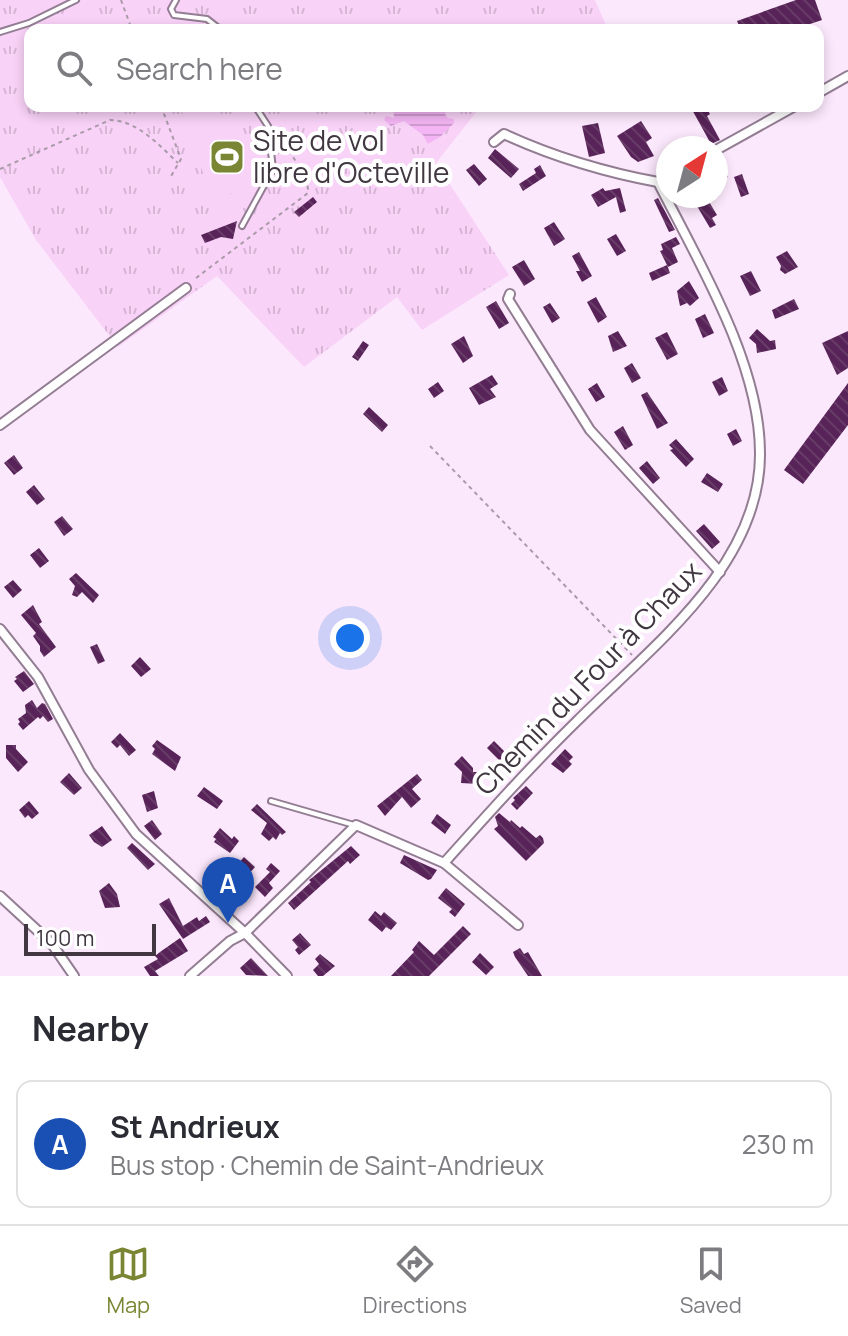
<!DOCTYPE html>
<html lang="en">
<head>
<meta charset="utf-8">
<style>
	:root { --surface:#fff; --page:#f7f7f7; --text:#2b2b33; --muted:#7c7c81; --line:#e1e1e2; --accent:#7a8633 }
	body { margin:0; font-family:Manrope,sans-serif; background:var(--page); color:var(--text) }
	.compass { position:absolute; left:656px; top:136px; width:72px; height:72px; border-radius:50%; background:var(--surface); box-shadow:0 4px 12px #0003; rotate:36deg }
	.scale { position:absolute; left:24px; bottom:20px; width:132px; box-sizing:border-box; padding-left:8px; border:4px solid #403740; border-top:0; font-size:22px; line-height:28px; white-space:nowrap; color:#403740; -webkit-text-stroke:6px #fff; paint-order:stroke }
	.you { position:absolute; left:350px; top:638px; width:28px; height:28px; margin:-20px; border:6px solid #fff; border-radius:50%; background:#1a73e8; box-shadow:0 0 0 12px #1a73e833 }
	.badge { display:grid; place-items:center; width:52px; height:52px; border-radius:50%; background:var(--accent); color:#fff; font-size:26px; font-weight:700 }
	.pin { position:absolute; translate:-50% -66px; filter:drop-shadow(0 2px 4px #0008) }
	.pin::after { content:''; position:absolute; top:42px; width:28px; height:24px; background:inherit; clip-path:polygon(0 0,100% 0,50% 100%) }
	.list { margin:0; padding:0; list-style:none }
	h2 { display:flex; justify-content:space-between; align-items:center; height:104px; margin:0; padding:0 32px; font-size:34px }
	h2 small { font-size:26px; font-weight:400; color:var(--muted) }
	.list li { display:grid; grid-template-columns:52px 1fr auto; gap:24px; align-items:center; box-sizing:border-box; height:128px; margin:0 16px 16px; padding:0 16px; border:2px solid var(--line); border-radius:16px }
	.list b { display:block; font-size:30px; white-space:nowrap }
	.list p { margin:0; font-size:26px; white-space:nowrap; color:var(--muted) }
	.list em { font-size:26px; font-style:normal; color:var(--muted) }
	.icon { flex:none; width:44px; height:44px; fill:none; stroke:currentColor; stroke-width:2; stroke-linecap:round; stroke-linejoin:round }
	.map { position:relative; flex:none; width:848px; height:976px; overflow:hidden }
	.search { position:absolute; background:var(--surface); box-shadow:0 4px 12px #0003; left:24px; right:24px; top:24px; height:88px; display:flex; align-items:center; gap:20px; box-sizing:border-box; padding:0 28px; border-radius:16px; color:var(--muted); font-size:30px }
	.sheet { height:248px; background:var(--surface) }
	nav { display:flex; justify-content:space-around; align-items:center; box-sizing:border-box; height:112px; border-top:2px solid var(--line); background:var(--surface); font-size:22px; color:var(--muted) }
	nav a { display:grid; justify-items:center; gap:4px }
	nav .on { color:var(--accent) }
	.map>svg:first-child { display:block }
	.grass { fill:url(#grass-tufts) }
	.green { fill:#f8d2f7 }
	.water { fill:url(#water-rules) }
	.building { fill:url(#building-back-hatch) }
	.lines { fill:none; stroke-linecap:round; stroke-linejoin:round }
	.service-casing { stroke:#937d93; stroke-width:8 }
	.minor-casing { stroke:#937d93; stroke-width:12 }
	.path { stroke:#aa9baa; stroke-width:2; stroke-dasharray:4 4; stroke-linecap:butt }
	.service { stroke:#fff; stroke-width:4 }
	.minor { stroke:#fff; stroke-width:8 }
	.labels { text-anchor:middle; stroke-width:8; stroke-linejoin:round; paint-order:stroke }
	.poi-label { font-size:28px; fill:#403740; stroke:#fff; text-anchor:start }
	.street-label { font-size:28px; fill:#403740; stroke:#fff }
</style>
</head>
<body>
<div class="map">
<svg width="848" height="976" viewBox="0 0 848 976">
	<defs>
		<pattern id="grass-tufts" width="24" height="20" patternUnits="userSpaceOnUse" patternTransform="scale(2)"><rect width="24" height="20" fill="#f8d2f7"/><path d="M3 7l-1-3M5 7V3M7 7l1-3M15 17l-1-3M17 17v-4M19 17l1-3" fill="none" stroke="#d6b5d5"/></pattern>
		<pattern id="water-rules" width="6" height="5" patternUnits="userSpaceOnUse" patternTransform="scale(2)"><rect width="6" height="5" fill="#f3b5f3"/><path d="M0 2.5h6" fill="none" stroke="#d19cd1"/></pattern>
		<pattern id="building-back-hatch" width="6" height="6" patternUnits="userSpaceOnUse" patternTransform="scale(2)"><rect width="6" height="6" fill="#572358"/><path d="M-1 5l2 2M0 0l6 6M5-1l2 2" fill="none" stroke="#683b68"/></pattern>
	</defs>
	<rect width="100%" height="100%" fill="#fce8fc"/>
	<!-- grass -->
	<path class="grass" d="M 0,0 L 595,0 L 606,25 L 600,30 L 30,30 L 30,106 L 481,106 L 436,163 L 509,275 L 422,330 L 397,297 L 304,367 L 217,276 L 118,347 L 36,240 L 0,177 Z"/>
	<!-- green -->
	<path class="green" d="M 180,106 L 214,106 C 223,130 230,138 255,145 C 258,187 246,185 213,202 Z"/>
	<!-- water -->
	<path class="water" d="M 393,106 L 449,106 L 445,114 L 448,118 L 454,119 L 454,123 L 440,137 L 428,144 L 423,135 L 404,121 L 391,126 L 384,120 L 386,116 L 394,118 Z"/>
	<!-- building -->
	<g class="building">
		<path d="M 796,0 L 815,0 L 822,20 L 792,30 L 741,30 L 737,21 Z"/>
		<path d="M 690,106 L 705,106 L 710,114 L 707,116 L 720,140 L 711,144 Z"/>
		<path d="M 641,121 L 652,138 L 646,142 L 654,156 L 638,162 L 631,157 L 617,136 Z"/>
		<path d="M 598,123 L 605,153 L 589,157 L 582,126 Z"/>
		<path d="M 495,149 L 519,169 L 511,178 L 488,158 Z"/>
		<path d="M 474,164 L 487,179 L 479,186 L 466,170 Z"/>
		<path d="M 721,164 L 728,177 L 719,182 L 716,167 Z"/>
		<path d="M 540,165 L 546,176 L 523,191 L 519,184 L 536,173 L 534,169 Z"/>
		<path d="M 742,174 L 749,194 L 741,197 L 734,177 Z"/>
		<path d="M 603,188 L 605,191 L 620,188 L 626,211 L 620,213 L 616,197 L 598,207 L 591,195 Z"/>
		<path d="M 313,197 L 317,202 L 299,217 L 294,212 Z"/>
		<path d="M 701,197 L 704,202 L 708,200 L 717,215 L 712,218 L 716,225 L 710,228 L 694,201 Z"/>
		<path d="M 658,198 L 675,230 L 669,232 L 654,200 Z"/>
		<path d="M 237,221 L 233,239 L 221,237 L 205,243 L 201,235 Z"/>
		<path d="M 554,222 L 565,239 L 554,246 L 544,228 Z"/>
		<path d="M 616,234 L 626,251 L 617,256 L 607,239 Z"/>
		<path d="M 676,237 L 680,244 L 672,248 L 678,262 L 668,267 L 660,251 L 663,250 L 661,244 Z"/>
		<path d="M 787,251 L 798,267 L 785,274 L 780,270 L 781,266 L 776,257 Z"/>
		<path d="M 579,252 L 592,276 L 582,282 L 576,271 L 580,271 L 572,256 Z"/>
		<path d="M 524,260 L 535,279 L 524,286 L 512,267 Z"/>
		<path d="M 667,265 L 670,273 L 652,281 L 649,273 Z"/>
		<path d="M 751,271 L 761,291 L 750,296 L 740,276 Z"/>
		<path d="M 689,281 L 699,298 L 690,306 L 687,303 L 680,306 L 677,291 Z"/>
		<path d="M 596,297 L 607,317 L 598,323 L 587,302 Z"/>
		<path d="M 794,299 L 799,309 L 775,319 L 772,310 Z"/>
		<path d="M 496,301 L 509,323 L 499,329 L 486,307 Z"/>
		<path d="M 550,303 L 560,318 L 552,323 L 543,307 Z"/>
		<path d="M 705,314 L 714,333 L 703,338 L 695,319 Z"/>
		<path d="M 757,329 L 770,341 L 775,340 L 776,349 L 757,353 L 756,344 L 749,338 Z"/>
		<path d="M 618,331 L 627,346 L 613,352 L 608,336 Z"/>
		<path d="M 848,331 L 848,368 L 837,375 L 822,343 Z"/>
		<path d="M 667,332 L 678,354 L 667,360 L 655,338 Z"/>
		<path d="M 464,336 L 473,356 L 463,363 L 451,344 Z"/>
		<path d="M 363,341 L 369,345 L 358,361 L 352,357 Z"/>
		<path d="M 632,363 L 641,378 L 632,383 L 624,368 Z"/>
		<path d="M 492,375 L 498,384 L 490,389 L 496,397 L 479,405 L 469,388 Z"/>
		<path d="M 722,377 L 728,391 L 719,396 L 712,382 Z"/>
		<path d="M 438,382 L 444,391 L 434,398 L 428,389 Z"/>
		<path d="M 597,383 L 605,397 L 596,402 L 588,389 Z"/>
		<path d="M 848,383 L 848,425 L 803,484 L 784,470 Z"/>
		<path d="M 647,392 L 668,423 L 657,429 L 641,395 Z"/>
		<path d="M 369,407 L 388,425 L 382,432 L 363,414 Z"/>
		<path d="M 623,426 L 633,445 L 625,450 L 614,432 Z"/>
		<path d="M 736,429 L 742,441 L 733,446 L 727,434 Z"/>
		<path d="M 676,439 L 694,459 L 686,467 L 670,450 L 673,449 L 669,445 Z"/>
		<path d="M 14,455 L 23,468 L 14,475 L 4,463 Z"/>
		<path d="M 647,461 L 660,478 L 653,484 L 639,468 Z"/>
		<path d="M 707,473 L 723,484 L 718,492 L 701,482 Z"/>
		<path d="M 34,485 L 45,499 L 37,505 L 26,492 Z"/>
		<path d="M 62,516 L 73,529 L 64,536 L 54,522 Z"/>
		<path d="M 704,524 L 720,542 L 712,549 L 696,531 Z"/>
		<path d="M 39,548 L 49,561 L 40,568 L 30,555 Z"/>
		<path d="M 76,573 L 99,595 L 93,603 L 82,592 L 77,597 L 72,595 L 75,586 L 69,579 Z"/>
		<path d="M 13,580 L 22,590 L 13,598 L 4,587 Z"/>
		<path d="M 33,605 L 42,622 L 39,624 L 56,647 L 44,657 L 40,651 L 40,646 L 33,636 L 36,633 L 21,615 Z"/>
		<path d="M 97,644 L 105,661 L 98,664 L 90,647 Z"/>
		<path d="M 140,657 L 151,669 L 141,677 L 131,666 Z"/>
		<path d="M 24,671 L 34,684 L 23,692 L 14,681 L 17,679 L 15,677 Z"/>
		<path d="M 32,700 L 37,708 L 42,703 L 45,704 L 53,719 L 48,722 L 43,716 L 40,719 L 38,717 L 23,730 L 18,724 L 20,722 L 18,719 L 26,713 L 25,705 Z"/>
		<path d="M 120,733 L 136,750 L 129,756 L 120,745 L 117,748 L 111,742 Z"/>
		<path d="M 157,740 L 181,757 L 175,771 L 152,754 L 155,749 L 152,746 Z"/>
		<path d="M 494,741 L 511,758 L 504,765 L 487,748 Z"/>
		<path d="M 6,745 L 16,745 L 16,749 L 28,762 L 18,772 L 6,758 Z"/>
		<path d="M 565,749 L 573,757 L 569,761 L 572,764 L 563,773 L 551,764 Z"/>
		<path d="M 462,756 L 473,768 L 473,772 L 479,772 L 478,784 L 461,783 L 462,772 L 454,764 Z"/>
		<path d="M 69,773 L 82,788 L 74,795 L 60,782 Z"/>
		<path d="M 417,774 L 422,780 L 412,789 L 421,799 L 411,808 L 402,797 L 385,816 L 377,806 Z"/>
		<path d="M 526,786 L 533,793 L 517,810 L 511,804 L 515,800 L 513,798 Z"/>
		<path d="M 204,787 L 223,801 L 217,809 L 197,796 Z"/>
		<path d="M 154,791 L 158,808 L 147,812 L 142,795 Z"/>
		<path d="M 29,801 L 39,813 L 32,819 L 28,815 L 25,818 L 19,810 Z"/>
		<path d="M 257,804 L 286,832 L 282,835 L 280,833 L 276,840 L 273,837 L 269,841 L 261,834 L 267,823 L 251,810 Z"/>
		<path d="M 499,813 L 510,822 L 511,820 L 520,828 L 522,826 L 536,838 L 540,835 L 543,838 L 544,843 L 526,861 L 494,829 L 498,826 L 495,817 Z"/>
		<path d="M 437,814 L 451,825 L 445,834 L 431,823 Z"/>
		<path d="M 152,820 L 162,834 L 155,840 L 144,826 Z"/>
		<path d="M 102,826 L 112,840 L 102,847 L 94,842 L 89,835 Z"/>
		<path d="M 220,828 L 232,839 L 234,836 L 239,841 L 230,853 L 214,842 L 216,839 L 213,837 Z"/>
		<path d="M 132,843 L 155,864 L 148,870 L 127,848 Z"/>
		<path d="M 351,846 L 360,855 L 350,864 L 348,861 L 294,910 L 288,903 L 311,882 L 309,880 L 313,877 Z"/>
		<path d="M 404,855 L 437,870 L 431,879 L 428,880 L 400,863 Z"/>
		<path d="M 244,857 L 255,867 L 247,876 L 236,866 Z"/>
		<path d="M 271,863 L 280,871 L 269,883 L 273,888 L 265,897 L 255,887 L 270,872 L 266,869 Z"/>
		<path d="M 109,883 L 117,894 L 120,907 L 105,908 L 99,891 Z"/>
		<path d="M 446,888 L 465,904 L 455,917 L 449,912 L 452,909 L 438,898 Z"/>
		<path d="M 169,898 L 183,926 L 197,917 L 199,921 L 206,916 L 210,922 L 183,939 L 159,904 Z"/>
		<path d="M 375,911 L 381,916 L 384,912 L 397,923 L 391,930 L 386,927 L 382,932 L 368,920 Z"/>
		<path d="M 463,926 L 471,934 L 429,976 L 391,976 L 414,952 L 412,950 L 419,941 L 434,955 Z"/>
		<path d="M 300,933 L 311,945 L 299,955 L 295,950 L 298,947 L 292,940 Z"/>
		<path d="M 180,938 L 188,951 L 155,971 L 159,976 L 150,976 L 144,967 L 158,959 L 155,956 L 160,952 Z"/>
		<path d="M 520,948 L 524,954 L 528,952 L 542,976 L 528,976 L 515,957 L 513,952 Z"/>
		<path d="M 480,953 L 494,967 L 486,975 L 472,962 Z"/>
		<path d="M 320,954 L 335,966 L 323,976 L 318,976 L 313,970 L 319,964 L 315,959 Z"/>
		<path d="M 251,958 L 268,976 L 246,975 L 240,968 Z"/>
	</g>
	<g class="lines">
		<defs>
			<g id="service">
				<path d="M 176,0 L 171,9 L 174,15 L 207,19 L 221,30"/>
				<path d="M 0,32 L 29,23 L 76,0"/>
				<path d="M 242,226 L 273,169 L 268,126 L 255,106"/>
				<path d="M 271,801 L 354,825"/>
			</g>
			<g id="minor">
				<path d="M 818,93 L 848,76"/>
				<path d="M 494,142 L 504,134 C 554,157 604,172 658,182"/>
				<path d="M 716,150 L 795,106"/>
				<path d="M 510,294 L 508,299 L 590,430 L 720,572"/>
				<path d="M 0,425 L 186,288"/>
				<path d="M 0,629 L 38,677 L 89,770 L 136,834 L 245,933 L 287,976"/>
				<path d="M 444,863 C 487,815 530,767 577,721 C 650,648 761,566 760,453 C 760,363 698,261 658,182"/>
				<path d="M 0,896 L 52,944 L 74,976"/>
				<path d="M 190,976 L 230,941 L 245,933 L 356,825 L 444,863 L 518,925"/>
			</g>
		</defs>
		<!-- service casing -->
		<use href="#service" class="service-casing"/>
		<!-- minor casing -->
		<use href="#minor" class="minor-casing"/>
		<!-- path -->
		<g class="path">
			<path d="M 121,0 L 132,30"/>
			<path d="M 161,106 L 181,159 L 170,178"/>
			<path d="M 0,169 L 110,120 C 137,120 160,146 178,163"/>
			<path d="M 196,278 L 308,193 C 309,176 293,158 284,144 L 275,142"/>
			<path d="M 430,446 L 632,655"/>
		</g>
		<!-- service -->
		<use href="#service" class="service"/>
		<!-- minor -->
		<use href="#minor" class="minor"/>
	</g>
	<!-- icons -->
	<defs>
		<symbol id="stadium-square" viewBox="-11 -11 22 22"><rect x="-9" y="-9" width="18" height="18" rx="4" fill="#7a8633" stroke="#fff"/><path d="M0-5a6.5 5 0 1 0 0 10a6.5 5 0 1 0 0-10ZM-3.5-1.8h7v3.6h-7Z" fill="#fff"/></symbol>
	</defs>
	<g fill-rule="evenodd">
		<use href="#stadium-square" x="207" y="137" width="40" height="40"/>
	</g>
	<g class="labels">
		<!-- poi labels -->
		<g class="poi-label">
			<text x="253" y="151">Site de vol<tspan x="253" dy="32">libre d'Octeville</tspan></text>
		</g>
		<!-- street labels -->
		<g class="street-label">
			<text transform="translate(588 678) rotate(-46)" y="10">Chemin du Four à Chaux</text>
		</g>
	</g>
</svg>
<svg class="compass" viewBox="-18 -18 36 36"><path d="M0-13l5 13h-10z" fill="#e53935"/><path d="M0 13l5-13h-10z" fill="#7c7c81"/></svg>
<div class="scale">100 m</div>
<div class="you"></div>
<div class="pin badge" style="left:228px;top:923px;background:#1a4fb4">A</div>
<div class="search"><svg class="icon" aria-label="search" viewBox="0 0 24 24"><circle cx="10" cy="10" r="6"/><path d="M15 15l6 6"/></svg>Search here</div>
</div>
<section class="sheet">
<h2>Nearby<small></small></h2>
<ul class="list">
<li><span class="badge" style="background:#1a4fb4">A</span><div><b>St Andrieux</b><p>Bus stop · Chemin de Saint-Andrieux</p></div><em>230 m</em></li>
</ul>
</section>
<nav>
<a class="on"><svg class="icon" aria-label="map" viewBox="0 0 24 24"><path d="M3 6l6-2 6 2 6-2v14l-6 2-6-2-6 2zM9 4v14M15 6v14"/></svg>Map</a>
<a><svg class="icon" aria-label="directions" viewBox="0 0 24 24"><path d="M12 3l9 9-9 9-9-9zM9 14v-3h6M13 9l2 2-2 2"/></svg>Directions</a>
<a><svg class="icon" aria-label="saved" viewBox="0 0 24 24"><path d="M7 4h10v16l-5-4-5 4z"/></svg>Saved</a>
</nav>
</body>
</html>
